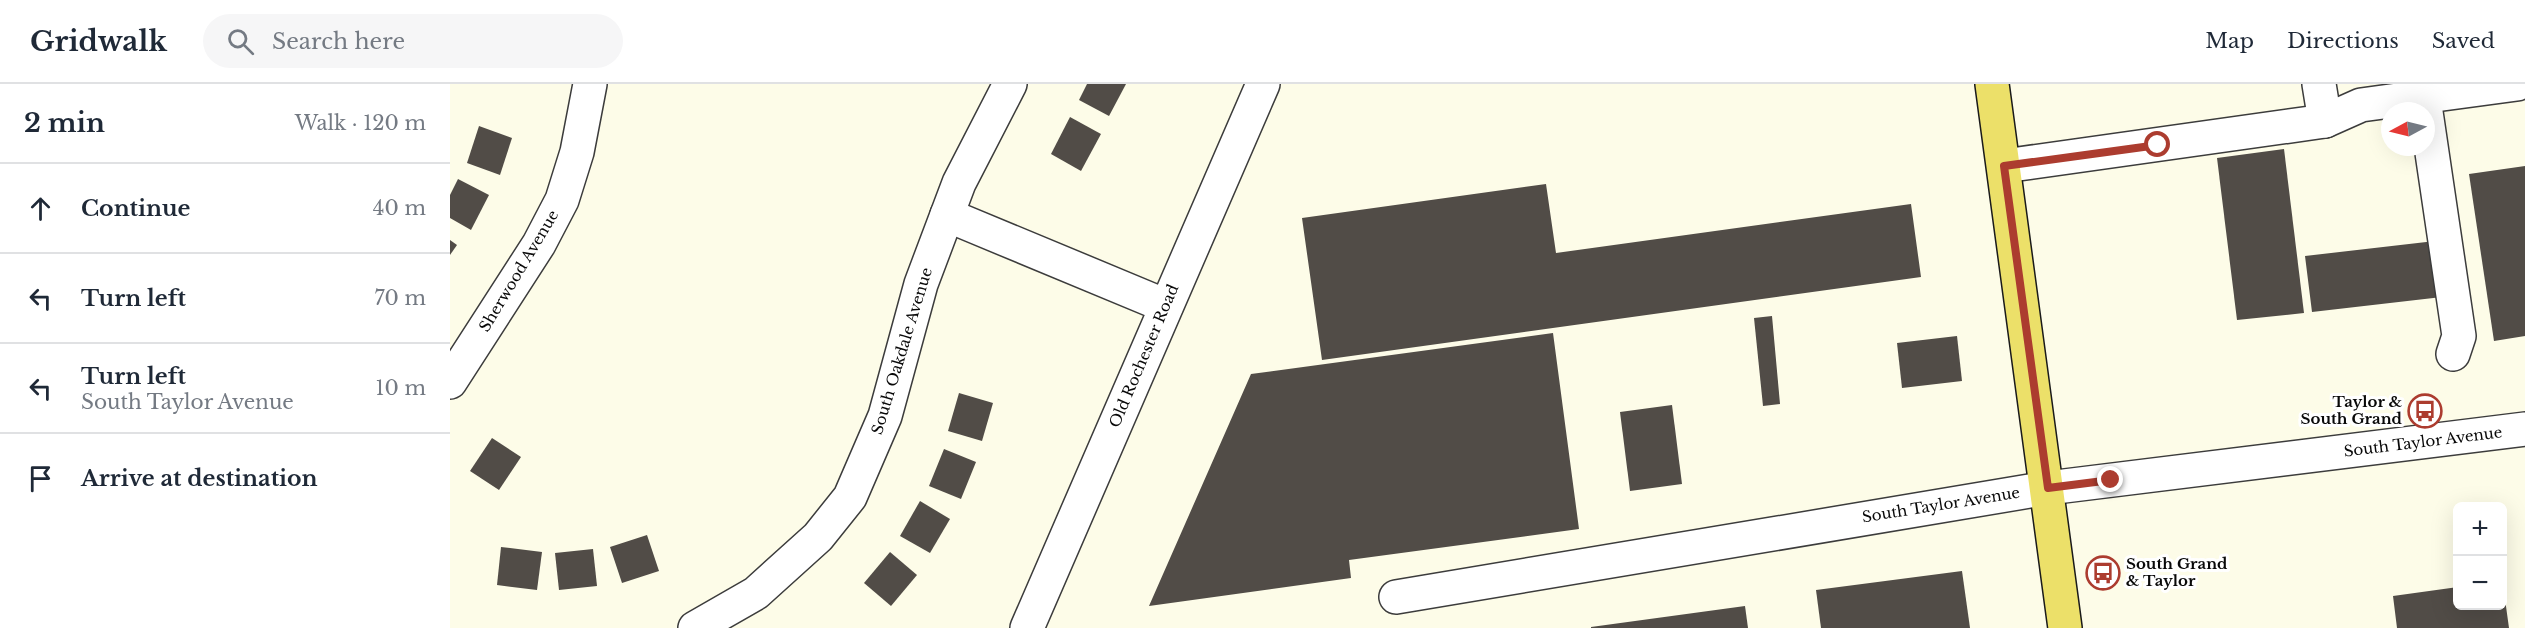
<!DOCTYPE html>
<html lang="en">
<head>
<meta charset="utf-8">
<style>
	:root { --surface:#fff; --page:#f6f6f7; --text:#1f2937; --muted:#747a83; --line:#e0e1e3 }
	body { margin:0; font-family:"Libre Baskerville",serif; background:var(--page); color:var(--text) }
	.controls { position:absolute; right:18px; bottom:18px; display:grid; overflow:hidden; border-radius:9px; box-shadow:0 6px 24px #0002 }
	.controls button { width:54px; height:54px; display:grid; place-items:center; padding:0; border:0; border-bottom:2px solid var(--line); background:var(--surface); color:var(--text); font:30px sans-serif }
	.compass { position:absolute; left:1931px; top:18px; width:54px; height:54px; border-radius:50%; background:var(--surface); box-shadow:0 6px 24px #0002; rotate:263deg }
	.stop { position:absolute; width:18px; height:18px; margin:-14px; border:4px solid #ac3c2f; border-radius:50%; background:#fff }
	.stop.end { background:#ac3c2f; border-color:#fff; box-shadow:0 2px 6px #0008 }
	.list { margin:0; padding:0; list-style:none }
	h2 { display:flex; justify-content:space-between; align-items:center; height:78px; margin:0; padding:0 24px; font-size:26px }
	h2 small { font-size:20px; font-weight:400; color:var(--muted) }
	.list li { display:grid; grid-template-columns:39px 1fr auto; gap:18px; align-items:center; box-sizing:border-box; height:90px; padding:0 24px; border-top:2px solid var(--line) }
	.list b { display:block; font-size:22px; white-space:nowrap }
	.list p { margin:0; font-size:20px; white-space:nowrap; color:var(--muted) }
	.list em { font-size:20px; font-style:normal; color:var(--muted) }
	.icon { flex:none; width:33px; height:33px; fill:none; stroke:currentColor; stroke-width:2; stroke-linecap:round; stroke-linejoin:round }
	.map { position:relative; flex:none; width:2075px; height:544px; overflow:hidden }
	header { display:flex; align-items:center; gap:36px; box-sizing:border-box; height:84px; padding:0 30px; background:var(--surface); border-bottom:2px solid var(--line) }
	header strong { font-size:28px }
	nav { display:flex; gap:33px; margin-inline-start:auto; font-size:21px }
	.search { width:420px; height:54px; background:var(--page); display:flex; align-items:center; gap:15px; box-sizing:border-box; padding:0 21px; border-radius:33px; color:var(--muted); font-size:22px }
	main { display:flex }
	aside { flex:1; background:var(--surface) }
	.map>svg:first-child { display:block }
	.building { fill:#514c47 }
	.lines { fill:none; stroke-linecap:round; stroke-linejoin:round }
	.minor-casing { stroke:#3c3c3c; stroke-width:36 }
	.major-casing { stroke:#1a1a1a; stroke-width:36 }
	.minor { stroke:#fff; stroke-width:33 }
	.major { stroke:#ece069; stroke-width:33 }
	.route { stroke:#ac3c2f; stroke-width:8 }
	.labels { text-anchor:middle; stroke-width:6; stroke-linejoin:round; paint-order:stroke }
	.street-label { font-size:15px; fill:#090909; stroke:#fff }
	.poi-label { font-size:15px; font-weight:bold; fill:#090909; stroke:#fff; text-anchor:end }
</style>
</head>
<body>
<header>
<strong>Gridwalk</strong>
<div class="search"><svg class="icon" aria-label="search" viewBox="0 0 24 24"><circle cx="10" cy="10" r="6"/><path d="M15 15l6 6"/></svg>Search here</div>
<nav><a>Map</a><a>Directions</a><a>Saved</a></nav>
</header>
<main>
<aside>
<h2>2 min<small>Walk · 120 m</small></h2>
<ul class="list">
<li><svg class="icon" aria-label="ahead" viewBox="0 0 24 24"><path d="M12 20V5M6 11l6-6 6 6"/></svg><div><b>Continue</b></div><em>40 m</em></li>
<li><svg class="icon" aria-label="left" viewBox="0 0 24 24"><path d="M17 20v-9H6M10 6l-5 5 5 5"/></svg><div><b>Turn left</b></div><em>70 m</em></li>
<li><svg class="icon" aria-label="left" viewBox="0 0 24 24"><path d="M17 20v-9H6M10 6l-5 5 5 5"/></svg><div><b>Turn left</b><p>South Taylor Avenue</p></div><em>10 m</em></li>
<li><svg class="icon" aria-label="arrive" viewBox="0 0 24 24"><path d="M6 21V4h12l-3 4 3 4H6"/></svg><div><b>Arrive at destination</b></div></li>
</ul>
</aside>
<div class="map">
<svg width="2075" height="544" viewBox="0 0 2075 544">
	<rect width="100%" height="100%" fill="#fdfce8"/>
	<!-- building -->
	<g class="building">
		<path d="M 637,0 L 676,0 L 659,32 L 629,16 Z"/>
		<path d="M 620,33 L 651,50 L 631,87 L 601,70 Z"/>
		<path d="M 29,42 L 62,54 L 50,91 L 17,79 Z"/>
		<path d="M 1834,65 L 1854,229 L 1787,236 L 1767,74 Z"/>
		<path d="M 2075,82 L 2075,252 L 2044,257 L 2019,90 Z"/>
		<path d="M 8,95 L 39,111 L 21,146 L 0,134 L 0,111 Z"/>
		<path d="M 1096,100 L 1106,169 L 1461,120 L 1471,193 L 872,276 L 852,134 Z"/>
		<path d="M 0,156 L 7,161 L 0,171 Z"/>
		<path d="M 1985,157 L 1992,213 L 1862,228 L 1855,172 Z"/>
		<path d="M 1322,232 L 1330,320 L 1313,322 L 1304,234 Z"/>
		<path d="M 1103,249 L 1129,445 L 899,476 L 901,494 L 699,522 L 801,290 Z"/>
		<path d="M 1507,252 L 1512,297 L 1452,304 L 1447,259 Z"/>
		<path d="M 509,309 L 543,319 L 532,357 L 498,347 Z"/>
		<path d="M 1222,321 L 1232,400 L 1180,407 L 1170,328 Z"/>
		<path d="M 42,354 L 71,373 L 49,406 L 20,387 Z"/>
		<path d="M 494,365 L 526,378 L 511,415 L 479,402 Z"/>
		<path d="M 470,417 L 500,435 L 480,469 L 450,452 Z"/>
		<path d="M 197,451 L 209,487 L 172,499 L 160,463 Z"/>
		<path d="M 51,463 L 92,468 L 87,506 L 47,501 Z"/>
		<path d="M 143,465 L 147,502 L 109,506 L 105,469 Z"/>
		<path d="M 440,468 L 467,491 L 441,522 L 414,499 Z"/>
		<path d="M 1512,487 L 1520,544 L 1371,544 L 1366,506 Z"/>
		<path d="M 2008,503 L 2008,522 L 2052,522 L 2054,508 L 2059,544 L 1947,544 L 1943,512 Z"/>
		<path d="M 1295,522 L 1298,544 L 1141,544 L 1141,543 Z"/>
	</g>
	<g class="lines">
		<defs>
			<g id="minor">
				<path d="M 1869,0 L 1875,37"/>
				<path d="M 1976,28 L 2009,252 L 2003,270"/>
				<path d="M 1554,82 L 1875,37 L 1911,21 L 2067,0"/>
				<path d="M 497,131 L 716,222"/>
				<path d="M 0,298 L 89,160 L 112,116 L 127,68 L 140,0"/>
				<path d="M 946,513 L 1598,404 L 2075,345"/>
				<path d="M 245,544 L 306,509 L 368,453 L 400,413 L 435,332 L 471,200 L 509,99 L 560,0"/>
				<path d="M 577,544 L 813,0"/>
			</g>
			<path id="major" d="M 1542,0 L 1615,544"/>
		</defs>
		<!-- minor casing -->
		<use href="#minor" class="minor-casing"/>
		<!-- major casing -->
		<use href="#major" class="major-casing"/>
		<!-- minor -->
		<use href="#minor" class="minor"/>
		<!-- major -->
		<use href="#major" class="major"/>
	</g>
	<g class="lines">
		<!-- route -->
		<path class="route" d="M 1661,396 L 1598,404 L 1554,82 L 1708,61"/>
	</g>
	<!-- icons -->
	<defs>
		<symbol id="bus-ring" viewBox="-11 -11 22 22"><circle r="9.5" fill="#fff" stroke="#ac3c2f" stroke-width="1.5"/><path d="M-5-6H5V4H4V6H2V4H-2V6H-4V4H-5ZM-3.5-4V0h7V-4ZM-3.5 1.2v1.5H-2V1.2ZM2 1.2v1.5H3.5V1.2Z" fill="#ac3c2f"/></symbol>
	</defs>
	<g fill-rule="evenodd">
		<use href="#bus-ring" x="1956" y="308" width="38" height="38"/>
		<use href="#bus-ring" x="1634" y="470" width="38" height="38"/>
	</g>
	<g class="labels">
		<!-- street labels -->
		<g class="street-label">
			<text transform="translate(69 187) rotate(-59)" y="5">Sherwood Avenue</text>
			<text transform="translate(452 267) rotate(-73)" y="5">South Oakdale Avenue</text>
			<text transform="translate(694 272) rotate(-67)" y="5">Old Rochester Road</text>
			<text transform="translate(1973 358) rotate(-7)" y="5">South Taylor Avenue</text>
			<text transform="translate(1491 421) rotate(-9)" y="5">South Taylor Avenue</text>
		</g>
		<!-- poi labels -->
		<g class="poi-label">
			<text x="1952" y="323">Taylor &amp;<tspan x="1952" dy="17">South Grand</tspan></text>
			<text x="1676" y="485" text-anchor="start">South Grand<tspan x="1676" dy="17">&amp; Taylor</tspan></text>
		</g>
	</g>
</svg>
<div class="controls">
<button>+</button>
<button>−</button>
</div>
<svg class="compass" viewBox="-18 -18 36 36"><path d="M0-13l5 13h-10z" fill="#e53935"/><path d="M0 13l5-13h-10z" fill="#747a83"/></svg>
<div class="stop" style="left:1708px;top:61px"></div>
<div class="stop end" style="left:1661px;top:396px"></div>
</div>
</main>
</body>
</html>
